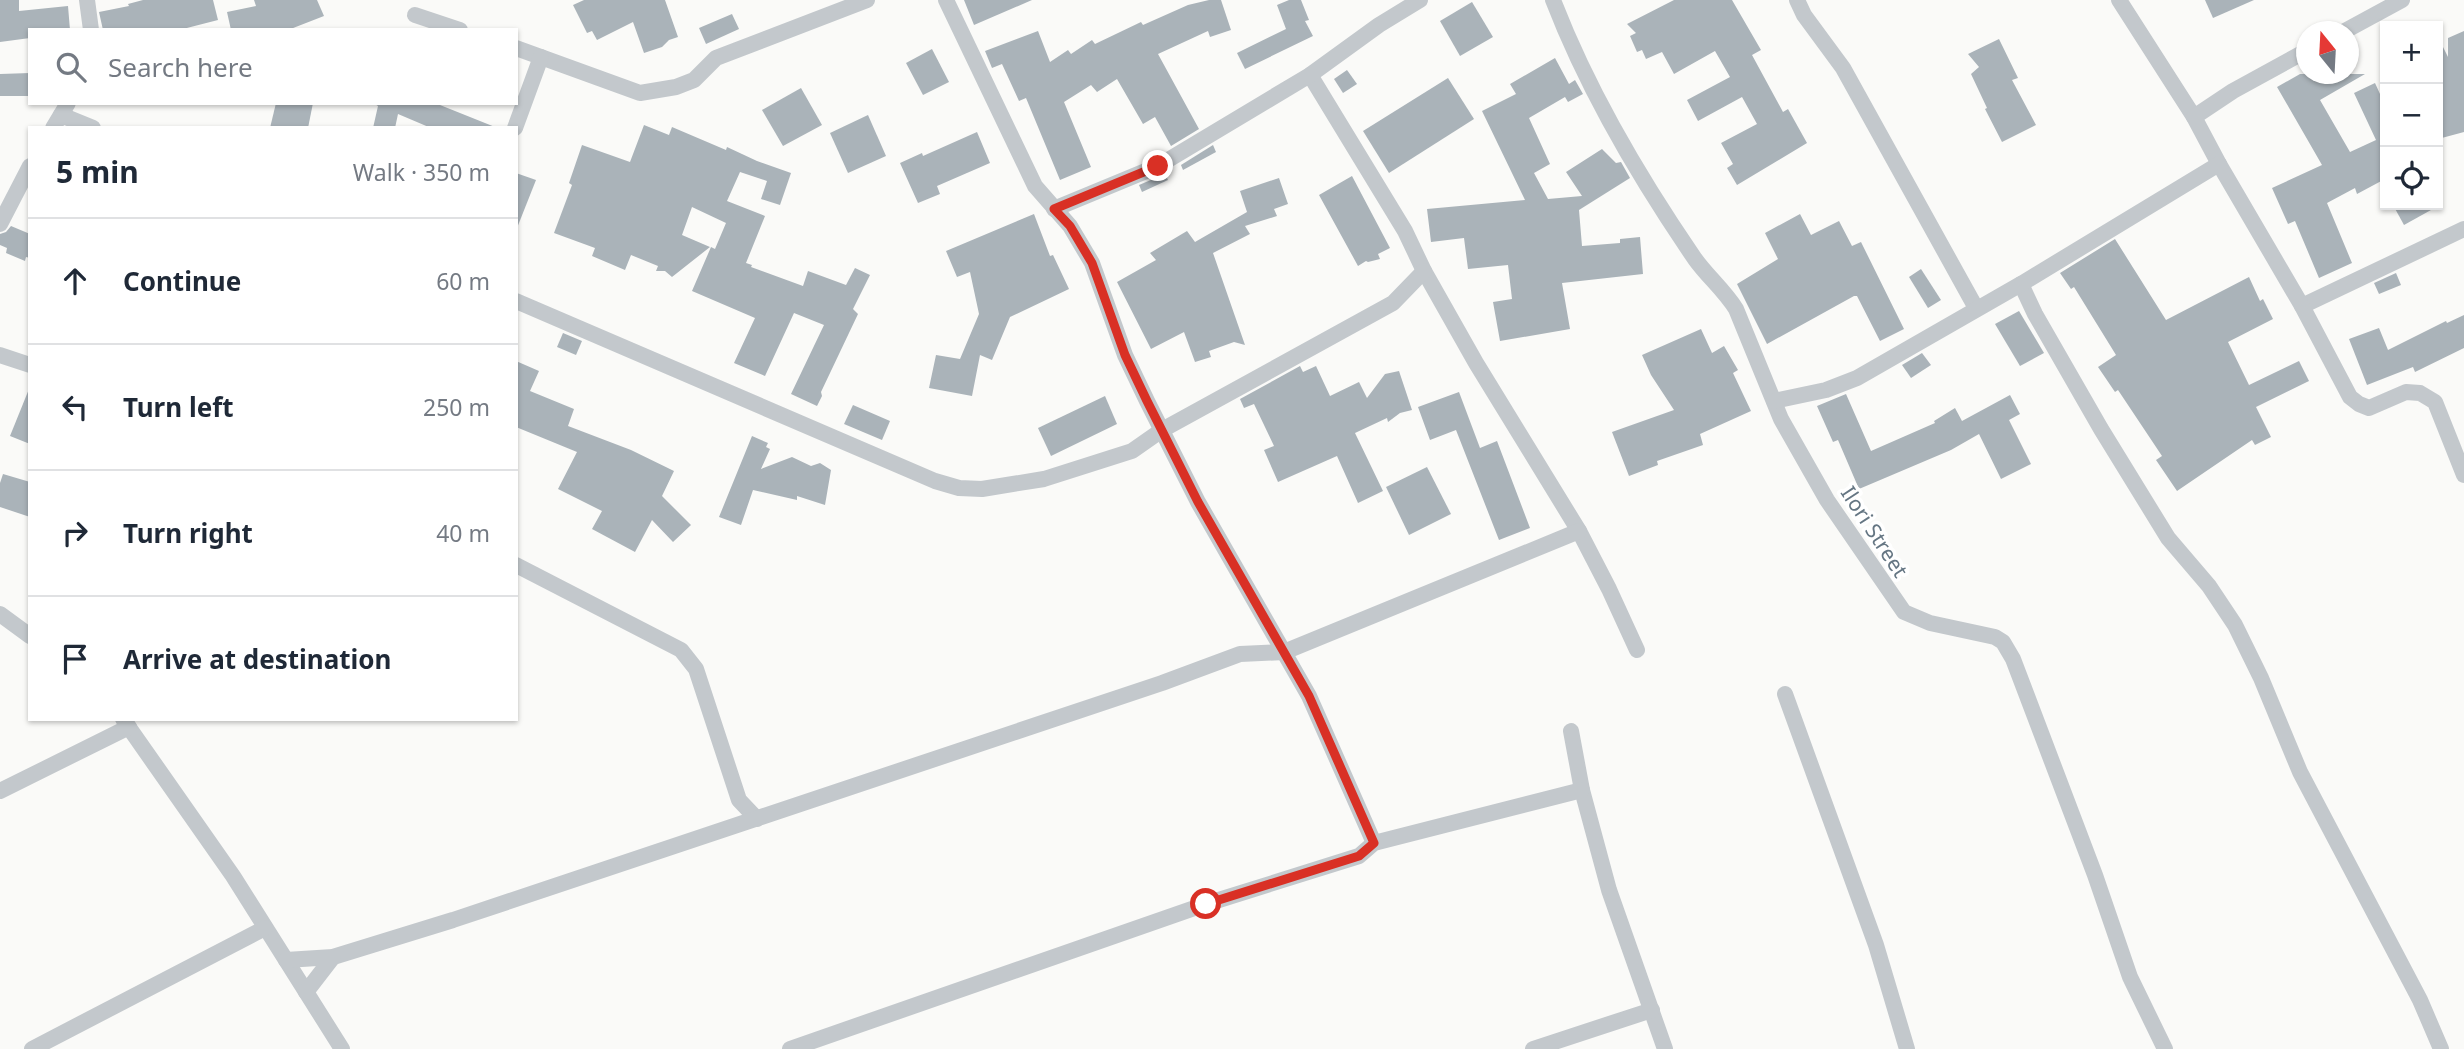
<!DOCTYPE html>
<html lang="en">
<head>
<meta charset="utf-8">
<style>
	:root { --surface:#fff; --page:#f2f2f3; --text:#1f2937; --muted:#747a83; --line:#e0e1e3 }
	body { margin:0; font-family:"Noto Sans",sans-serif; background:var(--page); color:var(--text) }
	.controls { position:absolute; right:21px; top:21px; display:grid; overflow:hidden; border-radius:0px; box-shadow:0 2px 5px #0004 }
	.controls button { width:63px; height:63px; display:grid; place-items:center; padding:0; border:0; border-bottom:2px solid var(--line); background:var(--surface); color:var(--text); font:35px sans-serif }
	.compass { position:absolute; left:2296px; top:21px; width:63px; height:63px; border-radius:50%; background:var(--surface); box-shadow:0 2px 5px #0004; rotate:342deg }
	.stop { position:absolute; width:21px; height:21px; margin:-16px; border:5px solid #d93025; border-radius:50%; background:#fff }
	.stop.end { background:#d93025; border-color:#fff; box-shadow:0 2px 7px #0008 }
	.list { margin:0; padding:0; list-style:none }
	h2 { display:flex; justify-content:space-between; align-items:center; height:91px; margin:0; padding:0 28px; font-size:30px }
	h2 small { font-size:23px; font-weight:400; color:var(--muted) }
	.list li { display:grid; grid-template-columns:46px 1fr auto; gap:21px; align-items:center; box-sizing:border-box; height:126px; padding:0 28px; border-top:2px solid var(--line) }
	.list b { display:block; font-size:26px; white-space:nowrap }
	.list em { font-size:23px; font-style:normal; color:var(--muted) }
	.icon { flex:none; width:38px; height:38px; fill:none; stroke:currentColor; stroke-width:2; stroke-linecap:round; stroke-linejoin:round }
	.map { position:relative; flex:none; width:2464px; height:1049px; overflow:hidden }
	.search { position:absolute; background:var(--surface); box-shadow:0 2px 5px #0004; left:28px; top:28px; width:490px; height:77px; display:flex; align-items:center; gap:18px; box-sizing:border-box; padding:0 24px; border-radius:0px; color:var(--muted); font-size:26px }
	.panel { position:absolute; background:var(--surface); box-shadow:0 2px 5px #0004; left:28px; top:126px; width:490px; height:595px; border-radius:0px }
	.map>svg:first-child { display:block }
	.building { fill:#aab3b9 }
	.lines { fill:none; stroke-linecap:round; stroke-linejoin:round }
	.street { stroke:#c3c8cc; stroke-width:16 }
	.route { stroke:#d93025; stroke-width:9 }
	.labels { text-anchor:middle; stroke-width:7; stroke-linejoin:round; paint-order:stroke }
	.street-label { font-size:21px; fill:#657683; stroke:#fff }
</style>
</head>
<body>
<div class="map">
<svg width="2464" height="1049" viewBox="0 0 2464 1049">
	<rect width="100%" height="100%" fill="#fafaf8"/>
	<!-- building -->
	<g class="building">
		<path d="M 0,0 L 19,0 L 19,11 L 68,6 L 70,30 L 30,30 L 30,38 L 0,42 Z"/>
		<path d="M 143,0 L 213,0 L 218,20 L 179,30 L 103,30 L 99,12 L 129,6 L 128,4 Z"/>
		<path d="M 254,0 L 317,0 L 324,16 L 288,30 L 231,30 L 227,12 L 256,6 Z"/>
		<path d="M 584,0 L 665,0 L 678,37 L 669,40 L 662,47 L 644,53 L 633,22 L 597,40 L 592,31 L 587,33 L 573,5 Z"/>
		<path d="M 964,0 L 1032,0 L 974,25 Z"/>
		<path d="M 1209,0 L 1221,0 L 1231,30 L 1210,37 L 1208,31 L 1158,54 L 1199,129 L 1171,146 L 1155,117 L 1143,124 L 1117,79 L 1097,92 L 1091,85 L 1064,102 L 1091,167 L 1060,180 L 1026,98 L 1019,101 L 1002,64 L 992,68 L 985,51 L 1038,31 L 1050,62 L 1068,50 L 1071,54 L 1092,40 L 1095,44 L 1141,22 L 1143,25 L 1188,5 Z"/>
		<path d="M 1289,0 L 1301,0 L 1309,20 L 1305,21 L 1313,36 L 1245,69 L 1237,53 L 1286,29 L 1277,5 Z"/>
		<path d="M 1674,0 L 1732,0 L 1761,50 L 1752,55 L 1783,112 L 1788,109 L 1807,143 L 1737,185 L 1727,168 L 1733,164 L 1721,143 L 1757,124 L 1742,97 L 1698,121 L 1687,100 L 1730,77 L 1715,51 L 1674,74 L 1662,52 L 1646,59 L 1642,50 L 1637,52 L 1630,36 L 1636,33 L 1627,24 Z"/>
		<path d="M 2205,0 L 2254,0 L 2213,18 Z"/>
		<path d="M 1472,2 L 1493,37 L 1460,56 L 1440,21 Z"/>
		<path d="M 732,14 L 739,29 L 706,44 L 699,28 Z"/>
		<path d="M 2464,31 L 2464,132 L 2438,139 L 2438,37 L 2448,57 L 2448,38 Z"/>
		<path d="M 1999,39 L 2018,78 L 2012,80 L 2036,125 L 2002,142 L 1985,109 L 1987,108 L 1971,74 L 1979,67 L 1968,54 Z"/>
		<path d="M 932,49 L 949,82 L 923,95 L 906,63 Z"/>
		<path d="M 1555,58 L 1569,84 L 1575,80 L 1583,94 L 1568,102 L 1565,97 L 1529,118 L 1550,164 L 1534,173 L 1548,199 L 1582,196 L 1566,172 L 1602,149 L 1616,163 L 1621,162 L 1630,178 L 1579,210 L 1582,246 L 1620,243 L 1620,239 L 1640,237 L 1643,274 L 1562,283 L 1570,329 L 1500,341 L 1493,302 L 1512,299 L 1508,265 L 1468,269 L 1464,238 L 1431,242 L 1427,209 L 1525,200 L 1482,111 L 1516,94 L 1510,84 Z"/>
		<path d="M 1347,70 L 1357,84 L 1343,93 L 1334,79 Z"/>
		<path d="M 30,73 L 30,96 L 0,96 L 0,74 Z"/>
		<path d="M 2300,74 L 2365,74 L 2320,100 L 2350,152 L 2376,140 L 2354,93 L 2375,83 L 2385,105 L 2385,179 L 2357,194 L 2355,188 L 2327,203 L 2352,263 L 2319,278 L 2295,221 L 2288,224 L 2272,188 L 2322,165 L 2277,87 Z"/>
		<path d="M 1448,78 L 1474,119 L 1389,173 L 1363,131 Z"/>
		<path d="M 801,88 L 822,125 L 783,146 L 762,110 Z"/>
		<path d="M 276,103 L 313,103 L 308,128 L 270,128 Z"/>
		<path d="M 373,103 L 435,103 L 495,127 L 431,128 L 398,114 L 395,128 L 373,128 L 378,106 Z"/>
		<path d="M 868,115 L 886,156 L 848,173 L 830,133 Z"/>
		<path d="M 644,125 L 669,135 L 672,127 L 726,150 L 727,147 L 757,161 L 791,173 L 780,205 L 761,199 L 767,181 L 740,172 L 727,201 L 765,216 L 746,263 L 752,265 L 751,267 L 803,286 L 808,271 L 846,285 L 855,268 L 870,275 L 853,309 L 858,314 L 821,392 L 822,396 L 817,406 L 791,394 L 824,325 L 794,313 L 765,376 L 734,363 L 755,318 L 692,291 L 711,247 L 715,249 L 726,223 L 692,207 L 682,235 L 710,247 L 672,277 L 665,271 L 656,271 L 658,266 L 631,255 L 625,270 L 592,256 L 595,248 L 554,233 L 572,185 L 569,183 L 582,145 L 630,162 Z"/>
		<path d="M 977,132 L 990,163 L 937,186 L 940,194 L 918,203 L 900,163 L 922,153 L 923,156 Z"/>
		<path d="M 1213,145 L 1216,152 L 1183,170 L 1181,165 Z"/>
		<path d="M 516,173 L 536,180 L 517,228 L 516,228 Z"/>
		<path d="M 1165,174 L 1168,180 L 1142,192 L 1139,185 Z"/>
		<path d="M 1352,176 L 1390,248 L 1378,254 L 1380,259 L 1368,262 L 1366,261 L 1358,266 L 1319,195 Z"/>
		<path d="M 1279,178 L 1288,204 L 1274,209 L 1277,216 L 1245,226 L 1250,234 L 1213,253 L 1245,345 L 1234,342 L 1209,351 L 1211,357 L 1195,362 L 1184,332 L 1151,349 L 1117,282 L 1156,260 L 1150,253 L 1187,231 L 1195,242 L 1247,212 L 1240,191 Z"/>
		<path d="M 2393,205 L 2440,205 L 2404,225 Z"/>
		<path d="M 1034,214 L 1050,256 L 1053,255 L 1069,289 L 1010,317 L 992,360 L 980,355 L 972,396 L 929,388 L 936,355 L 960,359 L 979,314 L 970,272 L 957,277 L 946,251 Z"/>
		<path d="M 1800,214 L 1811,235 L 1839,221 L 1852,246 L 1861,242 L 1904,329 L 1880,341 L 1857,296 L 1854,296 L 1767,344 L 1737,284 L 1778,259 L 1765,233 Z"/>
		<path d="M 11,226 L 30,234 L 30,258 L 26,257 L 25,261 L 6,253 L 7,248 L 0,245 L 0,234 L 6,232 Z"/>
		<path d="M 2115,239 L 2166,320 L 2249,277 L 2260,301 L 2263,299 L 2273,319 L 2228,342 L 2249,385 L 2299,361 L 2309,381 L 2256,407 L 2271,437 L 2255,445 L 2252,440 L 2177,491 L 2156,460 L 2162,456 L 2118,390 L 2115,392 L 2098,367 L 2116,355 L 2074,287 L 2071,289 L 2060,273 Z"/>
		<path d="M 1921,269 L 1941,300 L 1928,308 L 1909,277 Z"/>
		<path d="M 2396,273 L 2401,285 L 2379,294 L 2374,283 Z"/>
		<path d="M 2019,311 L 2044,353 L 2020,366 L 1995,324 Z"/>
		<path d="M 2464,315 L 2464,348 L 2415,372 L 2413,367 L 2367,385 L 2349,339 L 2379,328 L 2388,350 L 2446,321 L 2447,323 Z"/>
		<path d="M 1701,329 L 1712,353 L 1724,346 L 1738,370 L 1733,373 L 1751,411 L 1700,434 L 1703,445 L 1657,461 L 1658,465 L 1629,476 L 1612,432 L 1674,410 L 1651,375 L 1642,355 Z"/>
		<path d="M 563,333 L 582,341 L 576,355 L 557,347 Z"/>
		<path d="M 1922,353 L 1931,365 L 1911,378 L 1902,365 Z"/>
		<path d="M 516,361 L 539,371 L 530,391 L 574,409 L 568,426 L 631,450 L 674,471 L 662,496 L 691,525 L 673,542 L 652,520 L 635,552 L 592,529 L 602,511 L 558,489 L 577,452 L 516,427 Z"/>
		<path d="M 1300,366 L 1303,372 L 1316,366 L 1330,396 L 1359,382 L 1367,398 L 1385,374 L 1399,371 L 1412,410 L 1400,413 L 1388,422 L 1387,418 L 1355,433 L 1383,491 L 1358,503 L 1337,456 L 1278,482 L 1264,450 L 1274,446 L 1254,404 L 1244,408 L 1240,399 Z"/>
		<path d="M 29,389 L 30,389 L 30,444 L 10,436 Z"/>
		<path d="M 1459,392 L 1480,448 L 1497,441 L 1530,528 L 1499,540 L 1456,430 L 1430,440 L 1418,407 Z"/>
		<path d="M 1846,394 L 1871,451 L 1935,423 L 1934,421 L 1955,408 L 1962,421 L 2010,395 L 2020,414 L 2009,420 L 2031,464 L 2001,479 L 1979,434 L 1951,450 L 1859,489 L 1838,440 L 1833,442 L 1817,406 Z"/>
		<path d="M 1105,396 L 1117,424 L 1051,456 L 1038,428 Z"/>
		<path d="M 853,405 L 890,421 L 882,440 L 844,424 Z"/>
		<path d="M 752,436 L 768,443 L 766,447 L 770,449 L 761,469 L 792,457 L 811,466 L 820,463 L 831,470 L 825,505 L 797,496 L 797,500 L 753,490 L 741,525 L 719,517 Z"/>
		<path d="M 1427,467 L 1451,514 L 1409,535 L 1386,487 Z"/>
		<path d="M 3,474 L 30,482 L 30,517 L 0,507 L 0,483 Z"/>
	</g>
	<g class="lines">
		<!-- street -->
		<g class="street">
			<path d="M 87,0 L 91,30"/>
			<path d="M 946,0 L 1035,186 L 1070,226 L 1092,263 L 1125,355 L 1147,401 L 1198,502 L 1309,696 L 1374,843"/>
			<path d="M 1553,0 C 1588,91 1640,179 1695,259 C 1708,277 1724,290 1736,309 L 1781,419 L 1827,500 L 1904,612 L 1930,623 L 1995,637 L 2003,642 L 2013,659 L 2095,875 L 2130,977 L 2165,1049"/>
			<path d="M 1797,0 L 1804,15 L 1843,68 L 1976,308"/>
			<path d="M 2119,0 L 2194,117"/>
			<path d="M 415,15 L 460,30"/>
			<path d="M 2343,32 L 2402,0"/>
			<path d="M 516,48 L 640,93 L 676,87 L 694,80 L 716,58 L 867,0"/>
			<path d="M 1310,75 L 1405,231 L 1424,271 L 1476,363 L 1579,531 L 1609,589 L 1637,650"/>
			<path d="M 61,115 L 93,128"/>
			<path d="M 53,128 L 68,103"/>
			<path d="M 515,128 L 541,57"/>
			<path d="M 2219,164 L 2194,117 L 2233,91 L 2306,51"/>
			<path d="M 1054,209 L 1158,166 L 1310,75 L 1379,25 L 1420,0"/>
			<path d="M 0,224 L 30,166"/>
			<path d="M 2021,284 L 2035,314 L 2101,429 L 2168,538 L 2209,586 L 2235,625 L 2261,678 L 2300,772 L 2420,1000 L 2441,1049"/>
			<path d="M 516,301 L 935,481 L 959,488 L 982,489 L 1044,479 L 1132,451 L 1162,430 L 1393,303 L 1424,271"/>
			<path d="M 2302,306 L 2464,229"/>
			<path d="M 0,355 L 30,365"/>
			<path d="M 1774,401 L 1826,390 L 1857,378 L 2021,284 L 2219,164 L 2302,306 L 2350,397 L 2359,404 L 2369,408 L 2406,392 L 2420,393 L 2435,402 L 2464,475"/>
			<path d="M 516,565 L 681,650 L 696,669 L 739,800 L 757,819"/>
			<path d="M 0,614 L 30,636"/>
			<path d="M 1785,694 L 1876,945 L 1907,1049"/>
			<path d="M 123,719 L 233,876 L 342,1049"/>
			<path d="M 1571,731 L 1582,790 L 1609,890 L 1665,1049"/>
			<path d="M 0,791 L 129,727"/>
			<path d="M 286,960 L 333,957 L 453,920 L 1162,683 L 1240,654 L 1284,652 L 1579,531"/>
			<path d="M 306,992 L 333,957"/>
			<path d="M 32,1049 L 265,928"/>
			<path d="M 790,1049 L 1206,904 L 1359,856 L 1374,843 L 1582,790"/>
			<path d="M 1533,1049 L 1652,1010"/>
		</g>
	</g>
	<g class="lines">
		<!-- route -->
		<path class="route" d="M 1158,166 L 1054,209 L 1070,226 L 1092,263 L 1125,355 L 1147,401 L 1198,502 L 1309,696 L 1374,843 L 1359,856 L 1206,904"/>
	</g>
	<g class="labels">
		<!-- street labels -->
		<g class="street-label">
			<text transform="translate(1874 532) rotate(57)" y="7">Ilori Street</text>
		</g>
	</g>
</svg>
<div class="controls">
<button>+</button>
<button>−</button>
<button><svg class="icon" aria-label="locate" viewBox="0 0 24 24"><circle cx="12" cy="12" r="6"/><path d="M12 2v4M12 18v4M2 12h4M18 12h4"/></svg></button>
</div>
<svg class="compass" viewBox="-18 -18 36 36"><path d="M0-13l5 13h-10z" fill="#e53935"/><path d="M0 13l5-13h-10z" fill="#747a83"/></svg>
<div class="stop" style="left:1206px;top:904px"></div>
<div class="stop end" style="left:1158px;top:166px"></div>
<div class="search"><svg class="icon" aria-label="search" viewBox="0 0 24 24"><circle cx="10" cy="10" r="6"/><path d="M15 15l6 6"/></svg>Search here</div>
<section class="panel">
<h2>5 min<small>Walk · 350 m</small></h2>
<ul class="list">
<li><svg class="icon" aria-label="ahead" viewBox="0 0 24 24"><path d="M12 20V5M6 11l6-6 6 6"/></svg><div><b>Continue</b></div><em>60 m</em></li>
<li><svg class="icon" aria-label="left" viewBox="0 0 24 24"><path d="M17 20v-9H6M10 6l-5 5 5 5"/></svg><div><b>Turn left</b></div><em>250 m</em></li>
<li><svg class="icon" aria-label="right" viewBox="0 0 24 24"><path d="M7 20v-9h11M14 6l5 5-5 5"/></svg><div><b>Turn right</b></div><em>40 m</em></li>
<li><svg class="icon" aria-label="arrive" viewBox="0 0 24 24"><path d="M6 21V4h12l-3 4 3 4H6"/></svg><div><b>Arrive at destination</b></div></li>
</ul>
</section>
</div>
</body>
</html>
